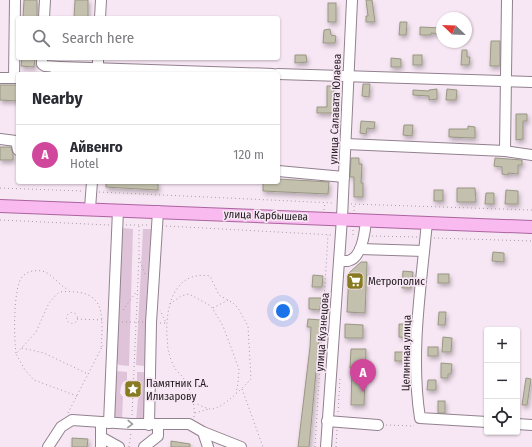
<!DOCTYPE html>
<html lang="en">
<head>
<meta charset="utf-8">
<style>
	:root { --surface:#fff; --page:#f2f2f3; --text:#2b2b33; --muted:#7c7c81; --line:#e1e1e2; --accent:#0f766e }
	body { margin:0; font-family:"Fira Sans Condensed",sans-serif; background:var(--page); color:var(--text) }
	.controls { position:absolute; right:12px; bottom:12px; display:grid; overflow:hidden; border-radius:4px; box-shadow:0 1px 3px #0004 }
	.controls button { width:36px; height:36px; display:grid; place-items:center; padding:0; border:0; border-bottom:1px solid var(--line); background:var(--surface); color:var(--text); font:20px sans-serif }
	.compass { position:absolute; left:436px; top:12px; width:36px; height:36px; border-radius:50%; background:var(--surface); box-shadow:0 1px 3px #0004; rotate:293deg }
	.you { position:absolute; left:283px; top:311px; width:14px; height:14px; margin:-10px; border:3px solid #fff; border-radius:50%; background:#1a73e8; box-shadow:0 0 0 6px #1a73e833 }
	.badge { display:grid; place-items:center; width:26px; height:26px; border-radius:50%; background:var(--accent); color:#fff; font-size:13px; font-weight:700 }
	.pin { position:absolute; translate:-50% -33px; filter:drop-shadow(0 1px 2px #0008) }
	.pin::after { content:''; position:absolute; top:21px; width:14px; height:12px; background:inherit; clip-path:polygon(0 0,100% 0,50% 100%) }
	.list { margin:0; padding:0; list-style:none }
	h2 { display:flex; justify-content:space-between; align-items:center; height:52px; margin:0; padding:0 16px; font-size:17px }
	h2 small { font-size:13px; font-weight:400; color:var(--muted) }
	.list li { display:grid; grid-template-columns:26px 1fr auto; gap:12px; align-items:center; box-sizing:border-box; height:60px; padding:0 16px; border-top:1px solid var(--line) }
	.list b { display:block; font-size:15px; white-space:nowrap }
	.list p { margin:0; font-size:13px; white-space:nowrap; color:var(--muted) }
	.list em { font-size:13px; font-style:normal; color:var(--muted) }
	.icon { flex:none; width:22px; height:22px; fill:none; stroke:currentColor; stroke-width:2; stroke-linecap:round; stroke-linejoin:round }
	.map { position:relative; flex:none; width:532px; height:447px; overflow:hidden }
	.search { position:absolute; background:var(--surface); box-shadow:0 1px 3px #0004; left:16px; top:16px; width:264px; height:44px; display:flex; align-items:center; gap:10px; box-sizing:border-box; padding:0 14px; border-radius:4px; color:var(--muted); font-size:15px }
	.panel { position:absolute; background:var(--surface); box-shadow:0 1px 3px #0004; left:16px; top:72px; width:264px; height:112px; border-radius:4px }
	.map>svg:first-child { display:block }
	.green { fill:#dfc4d9 }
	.building { fill:#c3c1ae; stroke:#999784; filter:url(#shadow) }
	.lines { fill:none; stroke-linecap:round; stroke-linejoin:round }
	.minor-casing { stroke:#92818e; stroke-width:12 }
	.major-casing { stroke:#aa649f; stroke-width:14 }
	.path { stroke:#a89ba5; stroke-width:1; stroke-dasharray:1 3; stroke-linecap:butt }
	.minor { stroke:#fff; stroke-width:10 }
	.major { stroke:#f9baef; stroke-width:12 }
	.oneway { stroke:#9b989a }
	.labels { text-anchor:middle; stroke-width:3.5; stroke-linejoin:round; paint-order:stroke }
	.street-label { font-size:11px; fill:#20191e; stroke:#f7e6f3 }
	.poi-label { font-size:11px; fill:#20191e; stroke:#f7e6f3; text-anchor:start }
</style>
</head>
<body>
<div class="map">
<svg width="532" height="447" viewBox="0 0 532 447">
	<defs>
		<filter id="shadow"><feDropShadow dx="1.5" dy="3" stdDeviation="2" flood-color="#0004"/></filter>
	</defs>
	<rect width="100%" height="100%" fill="#f7e6f3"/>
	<!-- green -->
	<g class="green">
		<path d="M 122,228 L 133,229 L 129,366 L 119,365 L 116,362 Z"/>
		<path d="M 143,229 L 154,229 L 148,364 L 144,366 L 136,365 Z"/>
		<path d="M 118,371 L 127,372 L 127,380 L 123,382 L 121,387 L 120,393 L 123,397 L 122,421 L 115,419 L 114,416 L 116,373 Z"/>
		<path d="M 137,372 L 143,372 L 147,374 L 146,419 L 140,421 L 136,421 L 138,399 L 141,394 L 141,388 L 140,383 L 137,381 Z"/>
	</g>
	<!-- building -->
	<g class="building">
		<path d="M 24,0 L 37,0 L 37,18 L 23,18 Z"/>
		<path d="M 75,0 L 88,0 L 88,18 L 74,18 Z"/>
		<path d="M 366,0 L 372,0 L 375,22 L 366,22 L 366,16 L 368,16 Z"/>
		<rect x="328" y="3" width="8" height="19"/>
		<path d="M 400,22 L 407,22 L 406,35 L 399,35 Z"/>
		<path d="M 420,27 L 442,28 L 442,34 L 431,33 L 431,35 L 420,35 Z"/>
		<path d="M 330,29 L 331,35 L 336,36 L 335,43 L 323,43 L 324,30 Z"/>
		<path d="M 491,41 L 500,41 L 500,66 L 490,66 Z"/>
		<path d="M 462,50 L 467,50 L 467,57 L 470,57 L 469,65 L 461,65 Z"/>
		<path d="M 295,55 L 306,55 L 307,62 L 295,63 Z"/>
		<rect x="413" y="55" width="9" height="10"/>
		<path d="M 22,58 L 35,58 L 34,67 L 21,66 Z"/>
		<path d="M 391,58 L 401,59 L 401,67 L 391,67 Z"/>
		<path d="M 363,84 L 370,84 L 369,97 L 362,96 Z"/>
		<path d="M 0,85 L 18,85 L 18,101 L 0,100 Z"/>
		<path d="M 327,86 L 334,86 L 333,113 L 317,113 L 317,107 L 327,107 Z"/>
		<path d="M 437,89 L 437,99 L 429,100 L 429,96 L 413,95 L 413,90 L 429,91 L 429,90 Z"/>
		<path d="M 447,89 L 457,90 L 456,100 L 446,100 Z"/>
		<path d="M 516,114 L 527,114 L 527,121 L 523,121 L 523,139 L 516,140 Z"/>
		<path d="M 361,121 L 375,122 L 374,129 L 367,128 L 366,134 L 360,133 Z"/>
		<path d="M 404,125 L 413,125 L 412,136 L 403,135 Z"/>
		<path d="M 468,126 L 475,127 L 475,138 L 449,137 L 449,129 L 468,129 Z"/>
		<path d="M 0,147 L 11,147 L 13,154 L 13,160 L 0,160 Z"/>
		<path d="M 351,158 L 359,158 L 359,164 L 362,164 L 361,183 L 363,183 L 363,197 L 354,197 L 354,177 L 350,177 Z"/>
		<path d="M 495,158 L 522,160 L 522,165 L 518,165 L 518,174 L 508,173 L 508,175 L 502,174 L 502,167 L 494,166 Z"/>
		<path d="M 278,179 L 329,182 L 328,194 L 263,191 L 263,182 L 278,182 Z"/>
		<path d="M 106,182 L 158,182 L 158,190 L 106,187 Z"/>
		<path d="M 457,188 L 475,188 L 476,202 L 457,202 Z"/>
		<rect x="434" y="190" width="9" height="11"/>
		<path d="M 506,190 L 518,191 L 518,204 L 505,204 Z"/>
		<path d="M 486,193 L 494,193 L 494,204 L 485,204 Z"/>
		<path d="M 493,252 L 504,253 L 504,262 L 492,261 Z"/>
		<path d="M 361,262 L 367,262 L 365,313 L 347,312 L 349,273 Z"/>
		<path d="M 403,271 L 413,272 L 411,288 L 402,288 Z"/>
		<rect x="438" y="274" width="11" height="9"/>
		<path d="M 313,275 L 323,276 L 322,287 L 312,287 Z"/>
		<path d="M 309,298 L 321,298 L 320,310 L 309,309 Z"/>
		<path d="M 439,312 L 446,312 L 445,325 L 438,325 Z"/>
		<path d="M 308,319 L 321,320 L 320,328 L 309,447 L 298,447 L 310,347 L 311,327 L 307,327 Z"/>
		<path d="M 345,324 L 363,325 L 363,338 L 345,338 Z"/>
		<path d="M 399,324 L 409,324 L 408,338 L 399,337 Z"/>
		<path d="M 443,337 L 452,338 L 451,352 L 442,352 Z"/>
		<rect x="428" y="347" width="10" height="9"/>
		<path d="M 351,349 L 366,349 L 364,405 L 351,405 L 352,369 L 350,368 Z"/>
		<rect x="395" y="352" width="11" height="9"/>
		<path d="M 441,363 L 452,364 L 451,374 L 448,374 L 448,378 L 441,378 Z"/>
		<path d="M 526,378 L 531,379 L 527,405 L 522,405 Z"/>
		<path d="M 428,380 L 436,380 L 436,390 L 427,390 Z"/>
		<rect x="438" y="401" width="7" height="12"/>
		<path d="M 72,438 L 88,439 L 87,447 L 72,447 Z"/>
		<path d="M 171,441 L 190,444 L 190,447 L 171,447 Z"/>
	</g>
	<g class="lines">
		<defs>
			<g id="minor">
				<path d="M 44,18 L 45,0"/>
				<path d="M 100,18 L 101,0"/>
				<path d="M 42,58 L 42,64 L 45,66 L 60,67 L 60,72"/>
				<path d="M 55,74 L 60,67 L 273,74"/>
				<path d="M 98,74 L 98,58"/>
				<path d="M 278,74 L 532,82"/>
				<path d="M 0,78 L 18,78"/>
				<path d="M 14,78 L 15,0"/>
				<path d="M 0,139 L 16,141 L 18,150"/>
				<path d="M 346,144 L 505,151 L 532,155"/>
				<path d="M 505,151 L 507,0"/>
				<path d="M 278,171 L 344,177"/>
				<path d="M 90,208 L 92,182"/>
				<path d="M 427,222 C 421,287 410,354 420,418 L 487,422"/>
				<path d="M 360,249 L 424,251"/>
				<path d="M 339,261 C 342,261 346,261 348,261 C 362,258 365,232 366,220"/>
				<path d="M 327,421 L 378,425"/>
				<path d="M 101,422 L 101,437 L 119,447"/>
				<path d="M 109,423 L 118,210"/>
				<path d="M 517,424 L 532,425"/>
				<path d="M 149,425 L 151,323 L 158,211"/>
				<path d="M 203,432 L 208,447"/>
				<path d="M 101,437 L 101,447"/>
				<path d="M 48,447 L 61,427 L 72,420 L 131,424 L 189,424 L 203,432 L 241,447"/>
				<path d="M 144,447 L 158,436 L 158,424"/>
				<path d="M 326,447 L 342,218 L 352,0"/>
			</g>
			<path id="major" d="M 0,206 L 532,227"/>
		</defs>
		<!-- minor casing -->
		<use href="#minor" class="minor-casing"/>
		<!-- major casing -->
		<use href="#major" class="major-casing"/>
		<!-- path -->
		<g class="path">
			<path d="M 0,188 L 82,191"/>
			<path d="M 99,192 L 334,203"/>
			<path d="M 351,204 L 532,210"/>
			<path d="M 324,210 L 325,203"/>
			<path d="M 354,211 L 354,204"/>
			<path d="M 0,220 L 109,225"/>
			<path d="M 126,225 L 149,225"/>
			<path d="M 166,226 L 333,235"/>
			<path d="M 353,235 L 353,230"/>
			<path d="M 372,236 L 417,237"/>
			<path d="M 434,238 L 532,241"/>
			<path d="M 139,258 L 145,274"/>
			<path d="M 170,304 L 181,296 L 189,294 L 211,306 L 223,326 L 239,369 L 238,383 L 236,393"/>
			<path d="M 213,308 L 228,300"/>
			<path d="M 123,310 L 137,291"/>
			<circle cx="72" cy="318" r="5.5"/>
			<path d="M 77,319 L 103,320"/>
			<path d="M 122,322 L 143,322"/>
			<path d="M 160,323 L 166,323 L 160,310"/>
			<path d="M 22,348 L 44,353 L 88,374"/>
			<path d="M 16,353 C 14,339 13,288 22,277 C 27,271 35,270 42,271 C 52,273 59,286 69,290"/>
			<path d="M 242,389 L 263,447"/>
			<path d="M 77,396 L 34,380 L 25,370 L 16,354 L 36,332 L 49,303 L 59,292 C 107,288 103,313 101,350"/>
			<path d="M 338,412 L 340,378"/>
			<path d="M 68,413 L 103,345"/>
			<path d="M 195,413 L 209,409"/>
			<path d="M 132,415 L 139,256 L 139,226"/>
			<path d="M 194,417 C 195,403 192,392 184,379 C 182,376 179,373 176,370 C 173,365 170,358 169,353 C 167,348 168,343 167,338 C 165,309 173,270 210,276 L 219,295 L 233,303 L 238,308 L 248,326 L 251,379 C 243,387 222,410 210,409 C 205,408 199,405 195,403"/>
			<path d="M 386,425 L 413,426 L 414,425"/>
			<path d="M 129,447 L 131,432"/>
			<path d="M 315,447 L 328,235"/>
			<path d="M 336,447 L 337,430"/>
		</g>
		<!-- minor -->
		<use href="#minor" class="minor"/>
		<!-- major -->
		<use href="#major" class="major"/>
	</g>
	<!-- one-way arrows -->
	<defs><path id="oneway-chevron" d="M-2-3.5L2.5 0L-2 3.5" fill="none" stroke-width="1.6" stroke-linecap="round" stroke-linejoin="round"/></defs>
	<use class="oneway" href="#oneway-chevron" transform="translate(130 424) rotate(2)"/>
	<!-- icons -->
	<defs>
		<symbol id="supermarket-square" viewBox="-11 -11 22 22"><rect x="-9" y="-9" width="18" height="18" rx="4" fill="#877a20" stroke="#f7e6f3"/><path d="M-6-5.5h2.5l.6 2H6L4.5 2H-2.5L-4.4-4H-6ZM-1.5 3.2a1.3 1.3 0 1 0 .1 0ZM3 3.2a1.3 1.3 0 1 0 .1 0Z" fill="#fff"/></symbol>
		<symbol id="sight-square" viewBox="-11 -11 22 22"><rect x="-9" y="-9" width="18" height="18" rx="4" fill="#877a20" stroke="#f7e6f3"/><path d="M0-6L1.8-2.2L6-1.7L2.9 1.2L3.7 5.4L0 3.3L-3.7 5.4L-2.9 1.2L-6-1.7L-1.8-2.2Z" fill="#fff"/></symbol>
	</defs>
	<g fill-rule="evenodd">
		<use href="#supermarket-square" x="345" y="271" width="20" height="20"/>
		<use href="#sight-square" x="123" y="379" width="20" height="20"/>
	</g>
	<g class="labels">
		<!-- street labels -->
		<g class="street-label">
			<text transform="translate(335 109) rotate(-88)" y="4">улица Салавата Юлаева</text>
			<text transform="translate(266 215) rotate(2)" y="4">улица Карбышева</text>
			<text transform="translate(322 332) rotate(-86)" y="4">улица Кузнецова</text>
			<text transform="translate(406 353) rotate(-89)" y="4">Целинная улица</text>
		</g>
		<!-- poi labels -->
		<g class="poi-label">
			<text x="368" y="285">Метрополис</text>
			<text x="146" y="387">Памятник Г.А.<tspan x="146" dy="13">Илизарову</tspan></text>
		</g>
	</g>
</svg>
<div class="controls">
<button>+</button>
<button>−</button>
<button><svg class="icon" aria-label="locate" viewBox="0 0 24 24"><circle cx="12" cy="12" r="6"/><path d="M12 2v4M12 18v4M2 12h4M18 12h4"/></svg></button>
</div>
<svg class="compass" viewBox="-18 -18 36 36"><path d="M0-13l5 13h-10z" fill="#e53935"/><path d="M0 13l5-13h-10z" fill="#7c7c81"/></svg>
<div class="you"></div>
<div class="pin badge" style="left:363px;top:392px;background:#d1479c">A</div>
<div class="search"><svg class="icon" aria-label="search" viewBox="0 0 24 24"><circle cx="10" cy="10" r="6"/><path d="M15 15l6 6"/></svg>Search here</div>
<section class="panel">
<h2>Nearby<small></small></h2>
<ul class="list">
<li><span class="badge" style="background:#d1479c">A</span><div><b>Айвенго</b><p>Hotel</p></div><em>120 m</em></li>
</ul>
</section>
</div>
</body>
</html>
